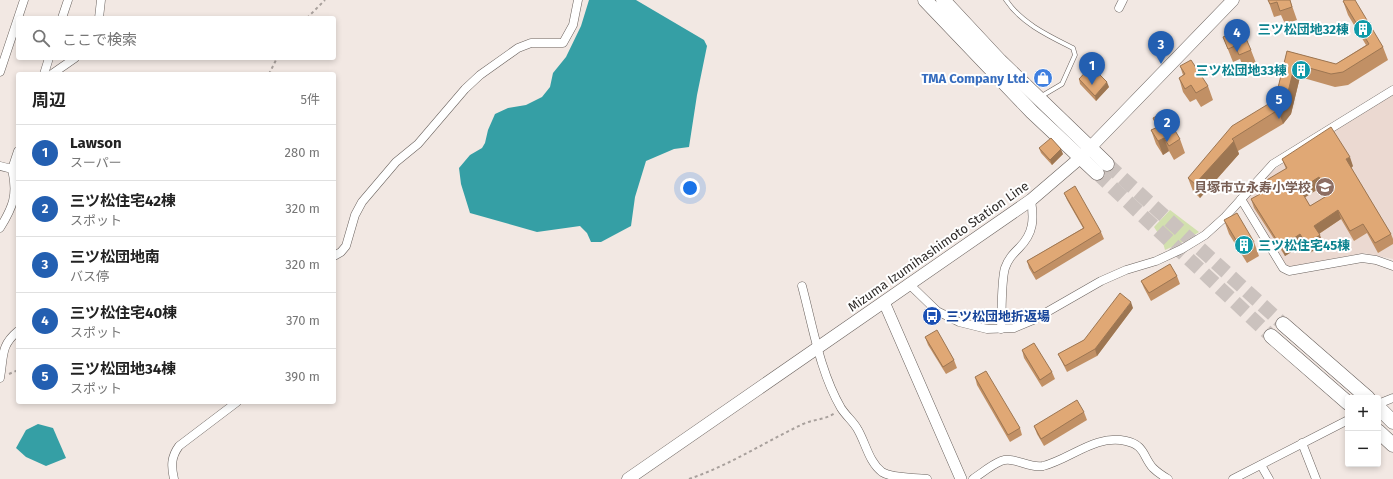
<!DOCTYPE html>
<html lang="ja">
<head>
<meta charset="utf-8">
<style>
	:root { --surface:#fff; --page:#f6f6f6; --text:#222; --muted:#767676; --line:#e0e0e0; --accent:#235fb1 }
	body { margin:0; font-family:"Fira Sans","Noto Sans JP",sans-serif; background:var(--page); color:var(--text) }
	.controls { position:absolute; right:12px; bottom:12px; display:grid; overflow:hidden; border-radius:4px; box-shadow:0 2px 6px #0003 }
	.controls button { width:36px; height:36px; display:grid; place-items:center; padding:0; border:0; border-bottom:1px solid var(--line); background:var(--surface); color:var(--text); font:20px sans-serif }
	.you { position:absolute; left:690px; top:188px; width:14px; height:14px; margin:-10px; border:3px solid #fff; border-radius:50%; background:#1a73e8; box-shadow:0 0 0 6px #1a73e833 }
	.badge { display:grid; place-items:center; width:26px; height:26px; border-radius:50%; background:var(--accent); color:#fff; font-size:13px; font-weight:700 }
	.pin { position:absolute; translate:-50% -33px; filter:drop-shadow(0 1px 2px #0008) }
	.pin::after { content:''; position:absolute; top:21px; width:14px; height:12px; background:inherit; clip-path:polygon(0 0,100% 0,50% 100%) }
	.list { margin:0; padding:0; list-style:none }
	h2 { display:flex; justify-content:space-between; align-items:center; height:52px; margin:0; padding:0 16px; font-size:17px }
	h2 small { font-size:13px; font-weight:400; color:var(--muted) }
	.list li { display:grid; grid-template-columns:26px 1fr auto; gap:12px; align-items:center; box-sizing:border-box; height:56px; padding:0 16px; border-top:1px solid var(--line) }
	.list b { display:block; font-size:15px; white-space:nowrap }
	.list p { margin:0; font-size:13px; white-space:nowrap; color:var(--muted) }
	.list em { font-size:13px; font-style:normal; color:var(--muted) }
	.icon { flex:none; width:22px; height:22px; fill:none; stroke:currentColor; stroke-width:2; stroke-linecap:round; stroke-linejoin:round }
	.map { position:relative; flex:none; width:1393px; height:479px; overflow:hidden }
	.search { position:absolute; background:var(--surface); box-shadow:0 2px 6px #0003; left:16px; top:16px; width:320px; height:44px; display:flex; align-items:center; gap:10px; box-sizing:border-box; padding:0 14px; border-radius:4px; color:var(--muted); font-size:15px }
	.panel { position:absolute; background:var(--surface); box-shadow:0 2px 6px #0003; left:16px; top:72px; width:320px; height:332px; border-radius:4px }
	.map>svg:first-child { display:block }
	.built { fill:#ebd9d1 }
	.green { fill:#d2e0ae }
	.water { fill:#359fa5 }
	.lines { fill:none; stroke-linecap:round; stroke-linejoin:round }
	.trunk-tunnel { stroke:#cbc2be; stroke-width:14; stroke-dasharray:14 7; stroke-linecap:butt }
	.service-casing { stroke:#6a625e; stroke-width:5 }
	.minor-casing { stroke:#6a625e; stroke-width:9 }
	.tertiary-casing { stroke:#6a625e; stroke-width:12 }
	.secondary-casing { stroke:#6a625e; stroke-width:13 }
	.trunk-casing { stroke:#6a625e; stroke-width:15 }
	.path { stroke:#a8a09c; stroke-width:2; stroke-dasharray:3 3; stroke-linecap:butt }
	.service { stroke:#fff; stroke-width:4 }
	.minor { stroke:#fff; stroke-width:8 }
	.tertiary { stroke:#fff; stroke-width:11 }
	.secondary { stroke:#fff; stroke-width:12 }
	.trunk { stroke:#fff; stroke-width:14 }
	.wall { fill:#c19065; fill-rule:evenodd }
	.shaded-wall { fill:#9d7652 }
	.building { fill:#e0a875; stroke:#9d7652; fill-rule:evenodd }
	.labels { text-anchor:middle; stroke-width:4; stroke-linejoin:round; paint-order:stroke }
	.culture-label { font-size:13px; font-weight:bold; fill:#0d838f; stroke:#fff; text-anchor:end }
	.shop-label { font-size:13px; font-weight:bold; fill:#366cbe; stroke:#fff; text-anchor:end }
	.education-label { font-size:13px; font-weight:bold; fill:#785e54; stroke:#fff; text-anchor:end }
	.street-label { font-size:13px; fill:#302c2a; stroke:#fff }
	.transit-label { font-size:13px; font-weight:bold; fill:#164399; stroke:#fff; text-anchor:start }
</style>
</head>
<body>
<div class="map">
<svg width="1393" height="479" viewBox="0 0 1393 479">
	<rect width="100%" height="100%" fill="#f2e8e3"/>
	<!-- built -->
	<path class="built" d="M 1393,95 L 1393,259 L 1364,253 L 1285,268 L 1246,200 L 1268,175 L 1289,158 Z"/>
	<!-- green -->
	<path class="green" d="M 1170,210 L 1199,232 L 1185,241 L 1165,250 L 1162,239 L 1154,227 Z"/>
	<!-- water -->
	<g class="water">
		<path d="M 589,0 L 636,0 L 704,40 L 707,46 L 697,95 L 689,147 L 674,149 L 646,161 L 635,197 L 631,226 L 601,242 L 591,242 L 587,233 L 580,226 L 537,232 L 470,213 L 461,184 L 459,168 L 470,155 L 482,148 L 485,143 L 488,130 L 495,114 L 508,108 L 526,105 L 542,97 L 550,87 L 553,73 L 566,57 L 581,26 Z"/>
		<path d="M 38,424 L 53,428 L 66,458 L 46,466 L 26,457 L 16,448 L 26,430 Z"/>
	</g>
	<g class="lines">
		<!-- trunk-tunnel -->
		<g class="trunk-tunnel">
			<path d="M 1107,164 L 1283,324"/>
			<path d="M 1097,173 L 1271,336"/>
		</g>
		<defs>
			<path id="service" d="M 1006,0 C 1021,23 1049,36 1073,48 L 1075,55 L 1062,84 L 1040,97"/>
			<g id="minor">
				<path d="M 1119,8 L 1123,0"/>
				<path d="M 62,18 L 68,0"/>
				<path d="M 99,18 L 101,0"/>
				<path d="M 0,72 L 24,0"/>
				<path d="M 44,74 L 49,58"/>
				<path d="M 52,74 L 75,58"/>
				<path d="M 0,166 L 12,169 L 18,151"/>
				<path d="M 1241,199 L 1283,268 L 1289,271 L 1362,258 L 1376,260 L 1393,266"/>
				<path d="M 0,228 C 13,207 18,195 12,169"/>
				<path d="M 334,256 L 341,252 L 346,246 L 355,215 L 362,202 L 396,162 L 418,144 L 465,89 L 480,75 L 518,48 L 531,43 L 563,43 L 573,25 L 578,0"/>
				<path d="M 908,283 L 937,311 L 959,322 L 987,329 L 1014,328 L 1033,320 L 1101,281 L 1126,270 L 1156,261 L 1182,249 L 1205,235 L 1225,217 L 1273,164 L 1393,90"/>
				<path d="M 802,286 C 813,327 820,372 841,408 C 846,416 854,422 858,430 C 866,444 869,462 882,472 C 894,479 914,477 927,479"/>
				<path d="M 1001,329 C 1002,314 1001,281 1005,268 C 1008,259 1013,254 1019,248 C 1034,233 1034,219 1031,200"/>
				<path d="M 0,378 C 4,356 0,346 18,331"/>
				<path d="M 1378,404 L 1393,398"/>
				<path d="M 1302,443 L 1316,479"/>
				<path d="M 1261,465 L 1269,479"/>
				<path d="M 174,479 C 171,466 171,457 179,446 L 237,402"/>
				<path d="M 973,479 C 982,473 991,465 1001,461 C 1015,456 1029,469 1043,466 C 1071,459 1095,434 1126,441 C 1145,445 1143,457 1153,468 C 1157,472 1163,476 1168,479"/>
				<path d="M 1233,479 L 1348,420"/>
			</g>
			<path id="tertiary" d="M 884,302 L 961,479"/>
			<path id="secondary" d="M 628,479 L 1031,200 L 1080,158 L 1233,0"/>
			<g id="trunk">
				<path d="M 925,0 L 1032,112 L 1097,173"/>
				<path d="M 943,0 L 1000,61 L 1107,164"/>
				<path d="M 1283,324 L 1368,398"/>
				<path d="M 1271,336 L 1348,403"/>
				<path d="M 1378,407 L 1393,422"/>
				<path d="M 1378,431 L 1393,445"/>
			</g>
		</defs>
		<!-- service casing -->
		<use href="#service" class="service-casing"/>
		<!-- minor casing -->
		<use href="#minor" class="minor-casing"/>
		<!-- tertiary casing -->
		<use href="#tertiary" class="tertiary-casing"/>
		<!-- secondary casing -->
		<use href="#secondary" class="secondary-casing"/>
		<!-- trunk casing -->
		<use href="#trunk" class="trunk-casing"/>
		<!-- path -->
		<g class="path">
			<path d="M 307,18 L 325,0"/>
			<path d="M 269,74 L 277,58"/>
			<path d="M 9,374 L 18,370"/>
			<path d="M 689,479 C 730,465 765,442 803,424 C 814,419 825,420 835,413"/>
		</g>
		<!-- service -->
		<use href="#service" class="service"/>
		<!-- minor -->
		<use href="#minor" class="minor"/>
		<!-- tertiary -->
		<use href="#tertiary" class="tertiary"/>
		<!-- secondary -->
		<use href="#secondary" class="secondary"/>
		<!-- trunk -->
		<use href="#trunk" class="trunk"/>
	</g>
	<!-- wall -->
	<g class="wall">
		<path d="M 1268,0 L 1290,0 L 1297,20 L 1285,24 L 1281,15 L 1274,17 Z"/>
		<path d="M 1343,1 L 1383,47 L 1388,60 L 1348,85 L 1335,87 L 1300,77 L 1291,114 L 1283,124 L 1238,151 L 1239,154 L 1200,198 L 1193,191 L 1188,178 L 1275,100 L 1287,51 L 1336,64 L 1366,45 L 1348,15 Z"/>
		<path d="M 1227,25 L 1251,50 L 1256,63 L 1244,69 L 1240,59 L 1233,62 L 1223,37 L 1230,34 Z"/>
		<path d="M 1180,66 L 1208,86 L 1213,100 L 1201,107 L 1196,99 L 1190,102 L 1183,92 L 1179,78 L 1183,75 Z"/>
		<path d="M 1079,79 L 1109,87 L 1096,101 L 1080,84 Z"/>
		<path d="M 1153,118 L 1180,139 L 1185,153 L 1174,160 L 1169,151 L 1163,155 L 1156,144 L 1151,130 L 1156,128 Z"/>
		<path d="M 1039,148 L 1063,154 L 1052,165 L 1041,153 Z"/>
		<path d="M 1282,159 L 1353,166 L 1351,168 L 1391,234 L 1393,239 L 1393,244 L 1378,253 L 1367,233 L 1354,241 L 1341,219 L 1319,234 L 1323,244 L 1310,253 L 1304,244 L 1285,256 L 1254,208 L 1251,199 L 1269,190 L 1265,181 L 1286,169 ZM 1323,186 L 1329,195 L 1310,206 L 1305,197 Z"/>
		<path d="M 1064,193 L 1101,232 L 1104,239 L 1036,280 L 1029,268 L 1027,261 L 1083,228 L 1067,200 Z"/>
		<path d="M 1224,220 L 1254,242 L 1259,256 L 1247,263 L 1229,234 Z"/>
		<path d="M 1177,276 L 1180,284 L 1151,301 L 1144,288 L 1141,281 Z"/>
		<path d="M 1133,308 L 1097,356 L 1067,372 L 1058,354 L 1084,340 Z"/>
		<path d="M 925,337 L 954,360 L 957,368 L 946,374 L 928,345 Z"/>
		<path d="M 1022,350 L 1052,372 L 1055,379 L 1042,387 L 1024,358 Z"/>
		<path d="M 975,377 L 1020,428 L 1022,435 L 1010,442 L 977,385 Z"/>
		<path d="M 1084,412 L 1087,420 L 1044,446 L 1037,434 L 1034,426 Z"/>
	</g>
	<!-- shaded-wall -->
	<g class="shaded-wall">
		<path d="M 1295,64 L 1300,77 L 1291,114 L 1283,124 L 1278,110 Z"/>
		<path d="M 1107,82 L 1109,87 L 1096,101 L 1095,96 Z"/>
		<path d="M 1164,138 L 1169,151 L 1163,155 L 1158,141 Z"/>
		<path d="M 1234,141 L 1239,154 L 1200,198 L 1195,184 Z"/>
		<path d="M 1061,149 L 1063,154 L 1052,165 L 1050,160 Z"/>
		<path d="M 1350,157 L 1353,166 L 1350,169 L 1346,159 Z"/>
		<path d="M 1319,177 L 1323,186 L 1304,198 L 1300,189 Z"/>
		<path d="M 1338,210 L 1341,219 L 1317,235 L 1314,226 Z"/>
		<path d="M 1300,234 L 1304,244 L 1285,256 L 1281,247 Z"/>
		<path d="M 1320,235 L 1323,244 L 1310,253 L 1306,244 Z"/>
		<path d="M 1131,302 L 1133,308 L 1097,356 L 1095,349 Z"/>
	</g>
	<!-- building -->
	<g class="building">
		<path d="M 1268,0 L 1290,0 L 1292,7 L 1280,11 L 1277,2 L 1270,4 Z"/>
		<path d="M 1345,0 L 1355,0 L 1383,47 L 1343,72 L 1331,74 L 1295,64 L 1286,100 L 1278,110 L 1232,139 L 1234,141 L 1195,184 L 1188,178 L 1232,126 L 1275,100 L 1287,51 L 1336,64 L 1369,44 L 1343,1 Z"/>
		<path d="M 1238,20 L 1251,50 L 1239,55 L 1235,46 L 1228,49 L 1223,37 L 1230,34 L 1227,25 Z"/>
		<path d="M 1191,60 L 1208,86 L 1196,93 L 1191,85 L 1185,89 L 1179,78 L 1185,74 L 1180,66 Z"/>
		<path d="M 1091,66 L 1107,82 L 1095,96 L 1079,79 Z"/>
		<path d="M 1164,112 L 1180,139 L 1169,146 L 1164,138 L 1158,141 L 1151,130 L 1158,127 L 1153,118 Z"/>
		<path d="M 1331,127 L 1350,157 L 1346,159 L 1391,234 L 1375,243 L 1363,224 L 1350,231 L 1338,210 L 1314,226 L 1320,235 L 1306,244 L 1300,234 L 1281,247 L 1251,199 L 1271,188 L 1265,181 L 1287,168 L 1282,159 ZM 1319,177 L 1330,194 L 1310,206 L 1300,189 Z"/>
		<path d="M 1051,138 L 1061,149 L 1050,160 L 1039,148 Z"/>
		<path d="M 1075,186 L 1101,232 L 1034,273 L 1027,261 L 1084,228 L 1064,193 Z"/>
		<path d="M 1237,213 L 1254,242 L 1242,250 L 1224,220 Z"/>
		<path d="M 1170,264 L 1177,276 L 1149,293 L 1141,281 Z"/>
		<path d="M 1120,293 L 1131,302 L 1095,349 L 1065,366 L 1058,354 L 1084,340 Z"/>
		<path d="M 937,330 L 954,360 L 943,367 L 925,337 Z"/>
		<path d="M 1034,343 L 1052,372 L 1040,380 L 1022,350 Z"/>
		<path d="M 986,371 L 1020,428 L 1008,435 L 975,377 Z"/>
		<path d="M 1077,400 L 1084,412 L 1041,439 L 1034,426 Z"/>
	</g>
	<!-- icons -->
	<defs>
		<symbol id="building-disc" viewBox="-11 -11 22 22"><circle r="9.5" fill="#0f9aa8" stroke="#fff"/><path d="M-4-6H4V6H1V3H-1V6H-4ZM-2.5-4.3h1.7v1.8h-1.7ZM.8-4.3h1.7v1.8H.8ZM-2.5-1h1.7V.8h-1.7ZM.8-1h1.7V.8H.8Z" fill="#fff"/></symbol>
		<symbol id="shop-disc" viewBox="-11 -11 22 22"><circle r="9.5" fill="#3f7fe0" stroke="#fff"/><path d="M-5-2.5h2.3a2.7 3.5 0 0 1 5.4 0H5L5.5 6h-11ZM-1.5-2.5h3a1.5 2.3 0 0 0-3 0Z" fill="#fff"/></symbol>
		<symbol id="school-disc" viewBox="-11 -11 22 22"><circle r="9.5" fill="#8d6e63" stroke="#fff"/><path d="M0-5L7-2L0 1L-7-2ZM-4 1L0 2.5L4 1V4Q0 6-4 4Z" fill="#fff"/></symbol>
		<symbol id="bus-disc" viewBox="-11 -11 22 22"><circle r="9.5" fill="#1a4fb4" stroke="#fff"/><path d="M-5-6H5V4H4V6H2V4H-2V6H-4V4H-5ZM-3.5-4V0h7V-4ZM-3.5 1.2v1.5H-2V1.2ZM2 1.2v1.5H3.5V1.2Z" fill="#fff"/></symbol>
	</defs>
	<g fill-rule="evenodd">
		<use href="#building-disc" x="1352" y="18" width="22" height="22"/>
		<use href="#building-disc" x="1290" y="59" width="22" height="22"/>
		<use href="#shop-disc" x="1032" y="67" width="22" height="22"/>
		<use href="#school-disc" x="1314" y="176" width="22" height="22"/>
		<use href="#building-disc" x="1233" y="234" width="22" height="22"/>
		<use href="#bus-disc" x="921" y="305" width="22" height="22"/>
	</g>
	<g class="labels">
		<!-- culture labels -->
		<g class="culture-label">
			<text x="1349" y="34">三ツ松団地32棟</text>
			<text x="1287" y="75">三ツ松団地33棟</text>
			<text x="1258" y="250" text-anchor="start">三ツ松住宅45棟</text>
		</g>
		<!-- shop labels -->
		<g class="shop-label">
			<text x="1029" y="83">TMA Company Ltd.</text>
		</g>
		<!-- education labels -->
		<g class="education-label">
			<text x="1311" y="192">貝塚市立永寿小学校</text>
		</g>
		<!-- street labels -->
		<g class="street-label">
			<text transform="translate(938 246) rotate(-35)" y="5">Mizuma Izumihashimoto Station Line</text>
		</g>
		<!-- transit labels -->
		<g class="transit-label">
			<text x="946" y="321">三ツ松団地折返場</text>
		</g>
	</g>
</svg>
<div class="controls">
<button>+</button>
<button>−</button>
</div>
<div class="you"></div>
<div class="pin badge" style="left:1092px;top:85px">1</div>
<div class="pin badge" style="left:1167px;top:142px">2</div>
<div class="pin badge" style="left:1161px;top:64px">3</div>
<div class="pin badge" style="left:1237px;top:52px">4</div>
<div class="pin badge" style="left:1279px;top:119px">5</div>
<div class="search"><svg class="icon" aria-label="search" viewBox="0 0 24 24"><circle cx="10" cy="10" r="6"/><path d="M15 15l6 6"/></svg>ここで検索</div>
<section class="panel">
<h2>周辺<small>5件</small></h2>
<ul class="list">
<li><span class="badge">1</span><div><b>Lawson</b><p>スーパー</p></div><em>280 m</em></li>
<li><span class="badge">2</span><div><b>三ツ松住宅42棟</b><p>スポット</p></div><em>320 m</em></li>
<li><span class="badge">3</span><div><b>三ツ松団地南</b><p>バス停</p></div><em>320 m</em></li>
<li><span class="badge">4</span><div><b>三ツ松住宅40棟</b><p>スポット</p></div><em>370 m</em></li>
<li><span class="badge">5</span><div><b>三ツ松団地34棟</b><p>スポット</p></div><em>390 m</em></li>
</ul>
</section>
</div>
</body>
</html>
